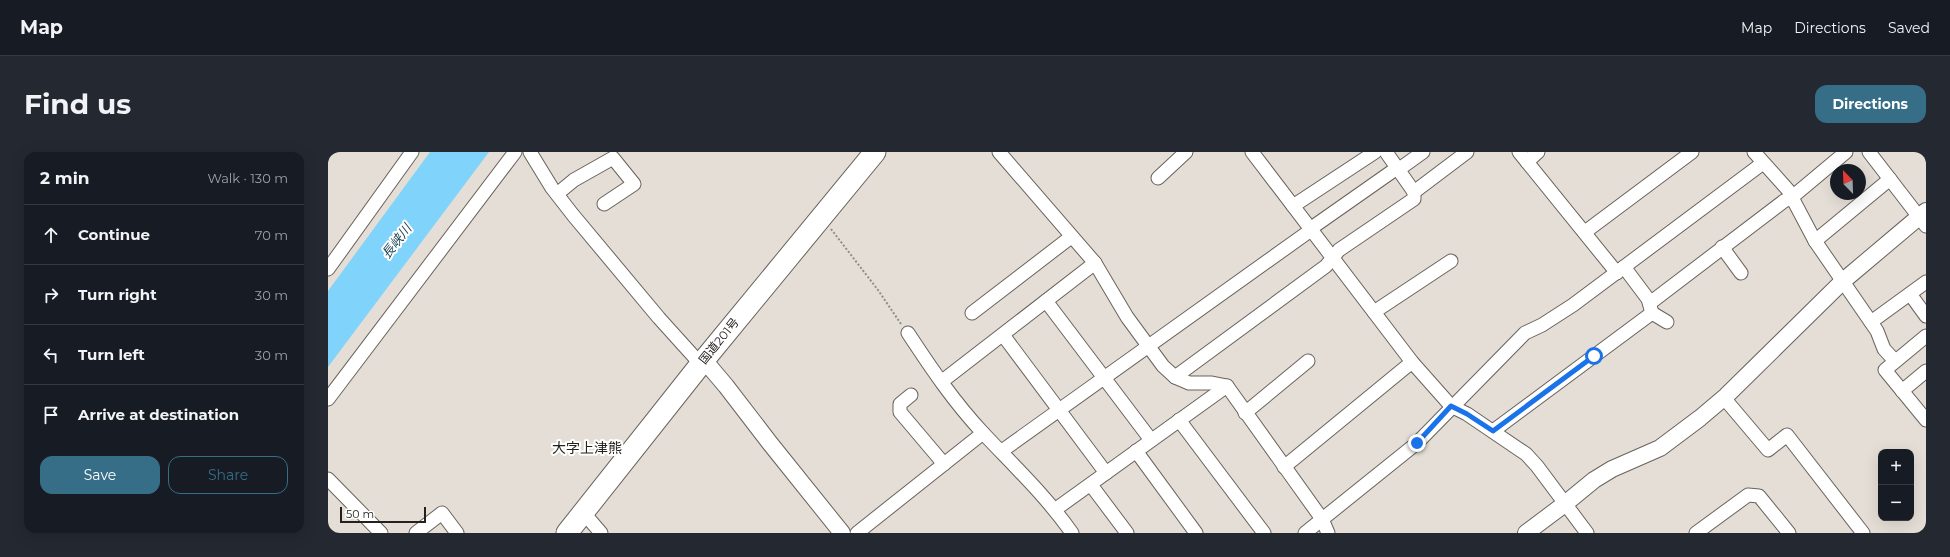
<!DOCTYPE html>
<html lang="en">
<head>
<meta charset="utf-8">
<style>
	:root { --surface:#171b24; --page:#242831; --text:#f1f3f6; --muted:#9ea1a6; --line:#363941; --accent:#366e88 }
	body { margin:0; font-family:Montserrat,"Noto Sans JP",sans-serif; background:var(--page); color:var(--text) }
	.controls { position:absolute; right:12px; bottom:12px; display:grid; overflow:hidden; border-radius:8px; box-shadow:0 4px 16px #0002 }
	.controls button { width:36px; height:36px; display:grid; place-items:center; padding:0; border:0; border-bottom:1px solid var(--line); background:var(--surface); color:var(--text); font:20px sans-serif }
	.compass { position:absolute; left:1502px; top:12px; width:36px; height:36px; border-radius:50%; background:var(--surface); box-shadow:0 4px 16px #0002; rotate:337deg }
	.scale { position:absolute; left:12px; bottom:10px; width:86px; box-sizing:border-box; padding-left:4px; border:2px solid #23201d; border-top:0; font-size:11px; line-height:14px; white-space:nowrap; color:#23201d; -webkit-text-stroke:3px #fff; paint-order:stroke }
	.stop { position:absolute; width:12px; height:12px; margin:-9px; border:3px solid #1a73e8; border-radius:50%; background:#fff }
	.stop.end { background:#1a73e8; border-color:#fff; box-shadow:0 1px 4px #0008 }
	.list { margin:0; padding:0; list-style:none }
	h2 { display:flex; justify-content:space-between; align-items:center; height:52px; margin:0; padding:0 16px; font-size:17px }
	h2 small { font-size:13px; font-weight:400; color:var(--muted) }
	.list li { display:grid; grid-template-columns:26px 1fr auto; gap:12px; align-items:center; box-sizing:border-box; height:60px; padding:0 16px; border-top:1px solid var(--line) }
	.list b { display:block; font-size:15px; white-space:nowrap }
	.list em { font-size:13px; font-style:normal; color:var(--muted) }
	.actions { display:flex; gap:8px; padding:12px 16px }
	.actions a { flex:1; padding:9px 0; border:1px solid var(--accent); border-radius:12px; text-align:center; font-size:14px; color:var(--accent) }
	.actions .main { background:var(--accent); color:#fff }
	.icon { flex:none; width:22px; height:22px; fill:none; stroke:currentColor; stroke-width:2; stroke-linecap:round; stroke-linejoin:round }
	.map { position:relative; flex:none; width:1598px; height:381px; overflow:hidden; border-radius:12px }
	header { display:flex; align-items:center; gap:24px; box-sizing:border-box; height:56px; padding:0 20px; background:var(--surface); border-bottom:1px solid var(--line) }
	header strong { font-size:19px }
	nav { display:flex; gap:22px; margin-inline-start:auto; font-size:14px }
	.intro { display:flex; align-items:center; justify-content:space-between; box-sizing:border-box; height:96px; padding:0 24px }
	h1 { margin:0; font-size:28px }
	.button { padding:10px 18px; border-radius:12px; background:var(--accent); color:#fff; font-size:14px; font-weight:700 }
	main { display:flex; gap:24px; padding:0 24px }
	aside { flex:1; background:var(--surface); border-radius:12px; box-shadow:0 4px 16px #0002 }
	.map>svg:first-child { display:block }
	.water { fill:#80d3fa }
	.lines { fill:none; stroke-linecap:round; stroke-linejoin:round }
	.minor-casing { stroke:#69635c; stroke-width:15 }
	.tertiary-casing { stroke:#69635c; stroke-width:18 }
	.trunk-casing { stroke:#69635c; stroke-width:23 }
	.path { stroke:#918c86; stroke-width:2; stroke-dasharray:2 2; stroke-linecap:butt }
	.minor { stroke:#fff; stroke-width:13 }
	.tertiary { stroke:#fff; stroke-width:16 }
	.trunk { stroke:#fff; stroke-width:21 }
	.route { stroke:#1a73e8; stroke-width:5 }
	.labels { text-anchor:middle; stroke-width:4; stroke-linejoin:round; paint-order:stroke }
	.street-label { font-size:12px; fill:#23201d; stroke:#fff }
	.water-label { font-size:13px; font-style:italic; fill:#1f4454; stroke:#fff }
	.quarter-label { font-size:14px; fill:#23201d; stroke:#fff }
</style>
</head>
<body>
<header>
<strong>Map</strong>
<nav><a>Map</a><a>Directions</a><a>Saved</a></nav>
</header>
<div class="intro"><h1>Find us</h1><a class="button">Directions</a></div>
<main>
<aside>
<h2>2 min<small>Walk · 130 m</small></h2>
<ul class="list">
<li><svg class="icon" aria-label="ahead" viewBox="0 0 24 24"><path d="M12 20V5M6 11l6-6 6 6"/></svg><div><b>Continue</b></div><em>70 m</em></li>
<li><svg class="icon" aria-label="right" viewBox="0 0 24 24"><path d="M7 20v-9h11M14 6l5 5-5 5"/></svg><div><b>Turn right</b></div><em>30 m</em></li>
<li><svg class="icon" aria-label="left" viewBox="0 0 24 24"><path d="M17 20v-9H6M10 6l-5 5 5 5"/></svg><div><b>Turn left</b></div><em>30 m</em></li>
<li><svg class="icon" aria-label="arrive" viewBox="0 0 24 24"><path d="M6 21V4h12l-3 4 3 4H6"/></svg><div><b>Arrive at destination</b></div></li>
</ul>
<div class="actions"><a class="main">Save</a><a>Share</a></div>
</aside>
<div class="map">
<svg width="1598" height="381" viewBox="0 0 1598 381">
	<rect width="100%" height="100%" fill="#e5ded6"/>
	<!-- water -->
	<path class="water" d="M 102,0 L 161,0 L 0,215 L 0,139 Z"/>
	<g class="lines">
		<defs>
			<g id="minor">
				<path d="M 202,0 L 224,36 L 245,63 L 331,166 L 368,207 L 376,208"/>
				<path d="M 671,0 L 767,111 L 799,165 L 835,214 L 847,225 L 861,231 L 884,231 L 899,234 L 994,367 L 1000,381"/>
				<path d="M 924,0 L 1084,210 L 1123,254 L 1139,262 L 1198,302 L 1209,314 L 1259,381"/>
				<path d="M 1191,0 L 1289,121"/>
				<path d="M 1426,0 L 1460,38 L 1487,89 L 1549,179 L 1556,197 L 1567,209"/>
				<path d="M 1541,0 L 1598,74"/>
				<path d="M 1199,10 L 1210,0"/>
				<path d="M 1070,18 L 1095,0"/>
				<path d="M 830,26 L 858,0"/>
				<path d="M 1086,40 L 1139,0"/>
				<path d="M 229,42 L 246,28 L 285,6 L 306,32 L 276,52"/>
				<path d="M 965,54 L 1047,0"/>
				<path d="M 982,77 L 1069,16"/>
				<path d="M 1257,80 L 1364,0"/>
				<path d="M 1487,89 L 1562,27"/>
				<path d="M 1394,95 L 1413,121"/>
				<path d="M 0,117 L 84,0"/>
				<path d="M 1582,142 L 1598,164"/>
				<path d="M 718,149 L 823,288"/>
				<path d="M 1322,151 L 1456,49 L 1463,46 L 1518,0"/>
				<path d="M 1046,160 L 1123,109"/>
				<path d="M 644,161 L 743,85"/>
				<path d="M 1324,161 L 1339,170"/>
				<path d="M 1543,170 L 1598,130"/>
				<path d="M 580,181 C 603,216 626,250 655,281 C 686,314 718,344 744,381"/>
				<path d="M 675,183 L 778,321"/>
				<path d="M 1598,184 L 1557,218 L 1598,268"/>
				<path d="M 847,225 L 998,114 L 1011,98 L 1086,47 L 1086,40 L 1058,0"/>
				<path d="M 617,227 L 767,111"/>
				<path d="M 1574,239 L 1598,219"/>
				<path d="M 583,243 L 572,252 L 572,260 L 616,312"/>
				<path d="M 1396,246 L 1440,298 L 1459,283 L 1535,381"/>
				<path d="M 0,247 L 187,0"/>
				<path d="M 917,261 L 980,209"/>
				<path d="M 851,268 L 936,381"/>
				<path d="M 1165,279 L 1324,161 L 1320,147 L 1296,115"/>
				<path d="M 678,296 L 983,78"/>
				<path d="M 808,299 L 868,381"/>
				<path d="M 956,315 L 1084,210"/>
				<path d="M 0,327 L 53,381"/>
				<path d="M 763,333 L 799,381"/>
				<path d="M 732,354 L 899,234"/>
				<path d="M 255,360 L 273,381"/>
				<path d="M 88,381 L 114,361 L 129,381"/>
				<path d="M 529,381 L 655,281"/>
				<path d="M 977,381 L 1089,291 L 1197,181 L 1214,173 L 1245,153 L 1435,11"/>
				<path d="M 1368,381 L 1420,343 L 1431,344 L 1461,381"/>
			</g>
			<g id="tertiary">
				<path d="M 376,208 L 398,234 L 441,290 L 514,381"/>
				<path d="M 1198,381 L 1238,351 L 1266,328 L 1284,317 L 1332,296 L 1372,266 L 1398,244 L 1515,129 L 1598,59"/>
			</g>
			<path id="trunk" d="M 239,381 L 376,208 L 547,0"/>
		</defs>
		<!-- minor casing -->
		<use href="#minor" class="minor-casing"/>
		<!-- tertiary casing -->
		<use href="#tertiary" class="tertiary-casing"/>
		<!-- trunk casing -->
		<use href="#trunk" class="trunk-casing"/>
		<!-- path -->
		<path class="path" d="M 503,77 L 550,138 L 573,172"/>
		<!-- minor -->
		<use href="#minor" class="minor"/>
		<!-- tertiary -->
		<use href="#tertiary" class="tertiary"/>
		<!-- trunk -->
		<use href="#trunk" class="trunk"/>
	</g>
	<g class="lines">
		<!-- route -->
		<path class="route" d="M 1089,291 L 1123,254 L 1139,262 L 1165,279 L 1266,204"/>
	</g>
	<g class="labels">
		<!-- street labels -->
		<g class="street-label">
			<text transform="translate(391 189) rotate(-51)" y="4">国道201号</text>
		</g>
		<!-- water labels -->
		<g class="water-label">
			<text transform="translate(68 89) rotate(-52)" y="5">長峡川</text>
		</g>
		<!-- quarter labels -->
		<g class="quarter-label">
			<text x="259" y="301">大字上津熊</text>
		</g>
	</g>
</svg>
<div class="controls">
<button>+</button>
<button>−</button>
</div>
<svg class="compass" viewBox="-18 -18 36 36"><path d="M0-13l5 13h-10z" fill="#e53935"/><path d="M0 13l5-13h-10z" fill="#9ea1a6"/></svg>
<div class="scale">50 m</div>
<div class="stop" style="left:1266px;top:204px"></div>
<div class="stop end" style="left:1089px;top:291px"></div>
</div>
</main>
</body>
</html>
